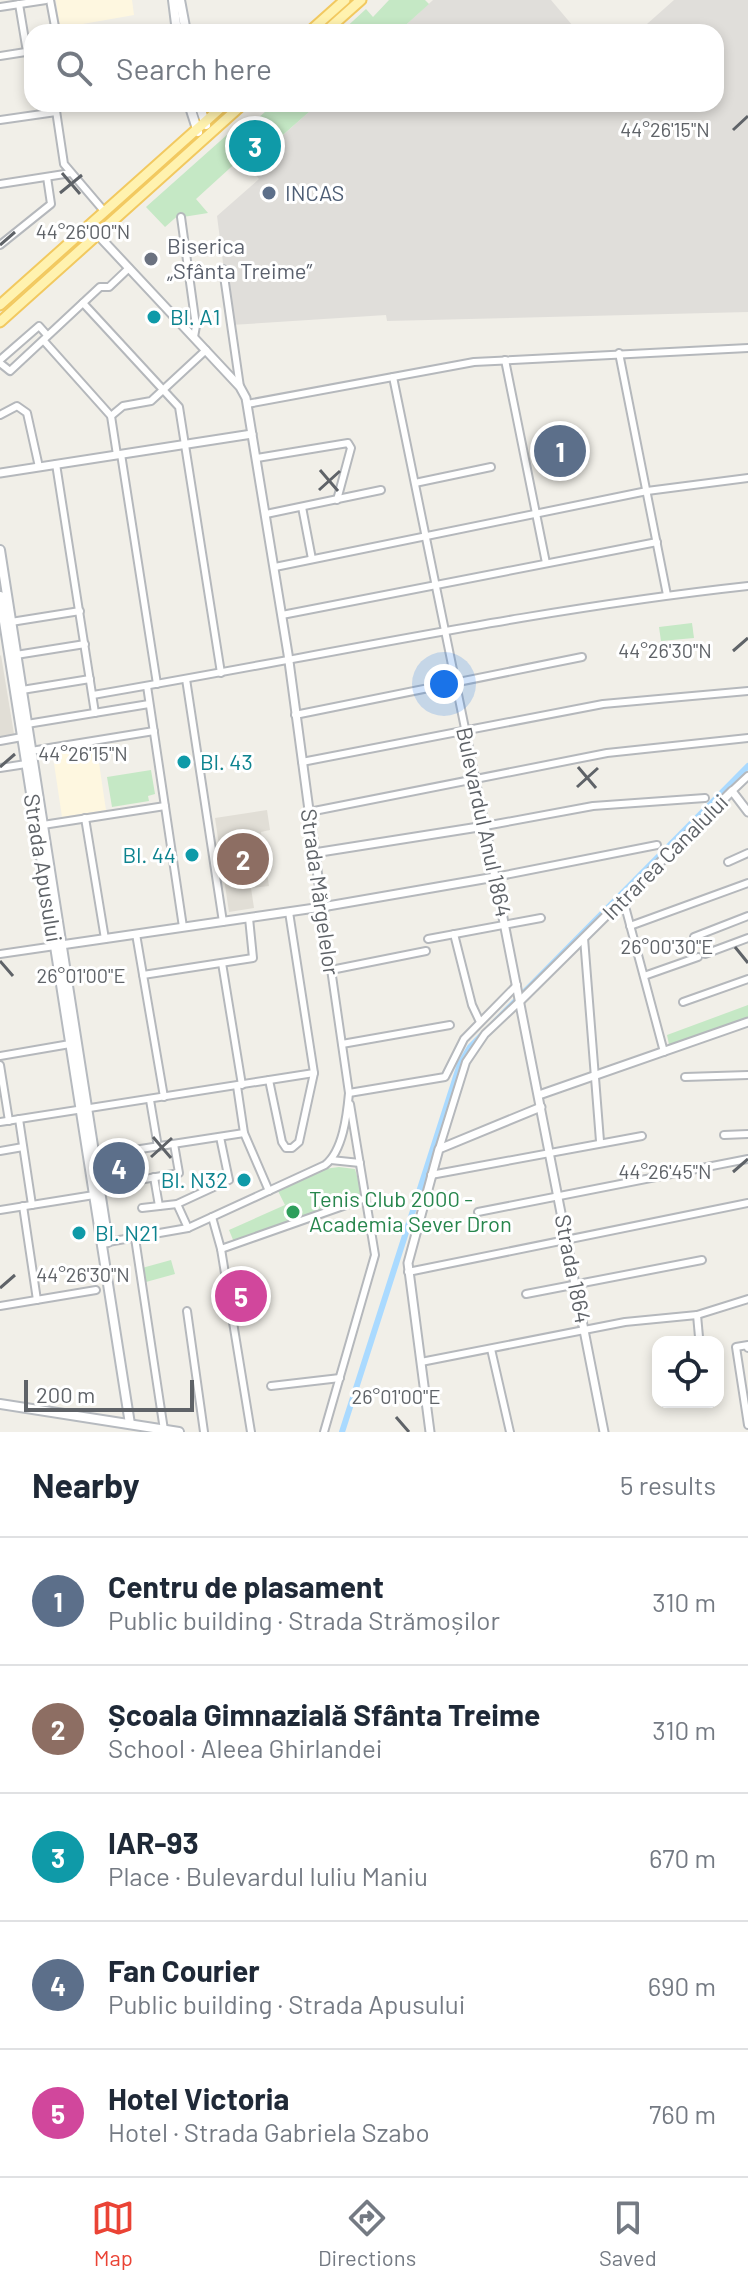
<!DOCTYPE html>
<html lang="en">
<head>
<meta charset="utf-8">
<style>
	:root { --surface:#fff; --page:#f6f6f7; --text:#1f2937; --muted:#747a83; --line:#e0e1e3; --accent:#ea4335 }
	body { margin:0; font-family:Barlow,sans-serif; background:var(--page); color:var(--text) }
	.controls { position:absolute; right:24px; bottom:24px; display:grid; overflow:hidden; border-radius:16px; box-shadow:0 4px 12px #0003 }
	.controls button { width:72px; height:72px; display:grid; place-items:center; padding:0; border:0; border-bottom:2px solid var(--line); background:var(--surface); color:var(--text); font:40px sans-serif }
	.scale { position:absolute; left:24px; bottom:20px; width:170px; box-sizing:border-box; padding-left:8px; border:4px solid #5f6368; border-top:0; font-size:22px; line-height:28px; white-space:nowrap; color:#5f6368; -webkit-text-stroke:6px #fff; paint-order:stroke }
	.you { position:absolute; left:444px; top:684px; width:28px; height:28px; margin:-20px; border:6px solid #fff; border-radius:50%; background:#1a73e8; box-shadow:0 0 0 12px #1a73e833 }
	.badge { display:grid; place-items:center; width:52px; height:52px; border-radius:50%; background:var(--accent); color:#fff; font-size:26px; font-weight:700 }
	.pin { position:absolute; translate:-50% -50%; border:4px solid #fff; box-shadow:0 2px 8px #0006 }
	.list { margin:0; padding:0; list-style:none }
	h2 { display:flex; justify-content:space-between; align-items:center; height:104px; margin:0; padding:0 32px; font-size:34px }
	h2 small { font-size:26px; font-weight:400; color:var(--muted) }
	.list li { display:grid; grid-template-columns:52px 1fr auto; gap:24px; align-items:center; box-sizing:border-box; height:128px; padding:0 32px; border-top:2px solid var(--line) }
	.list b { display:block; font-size:30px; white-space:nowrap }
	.list p { margin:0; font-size:26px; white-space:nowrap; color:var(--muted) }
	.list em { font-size:26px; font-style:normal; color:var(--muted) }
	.icon { flex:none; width:44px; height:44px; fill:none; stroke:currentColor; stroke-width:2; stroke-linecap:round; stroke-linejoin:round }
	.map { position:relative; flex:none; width:748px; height:1432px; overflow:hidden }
	.search { position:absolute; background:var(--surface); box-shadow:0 4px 12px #0003; left:24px; right:24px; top:24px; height:88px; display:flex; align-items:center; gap:20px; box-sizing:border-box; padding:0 28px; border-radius:24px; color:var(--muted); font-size:30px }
	.sheet { height:744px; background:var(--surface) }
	nav { display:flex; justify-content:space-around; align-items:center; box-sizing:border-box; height:112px; border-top:2px solid var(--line); background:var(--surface); font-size:22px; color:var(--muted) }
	nav a { display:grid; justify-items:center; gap:4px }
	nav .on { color:var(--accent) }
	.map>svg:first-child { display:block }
	.commercial { fill:#fef7e0 }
	.industrial { fill:#e0deda }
	.education { fill:#e1ded6 }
	.green { fill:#c5e8c5 }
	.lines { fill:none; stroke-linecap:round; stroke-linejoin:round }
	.canal { stroke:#aadaff; stroke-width:6 }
	.minor-casing { stroke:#b5b8bc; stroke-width:10 }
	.tertiary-casing { stroke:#b5b8bc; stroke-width:11 }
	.secondary-casing { stroke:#b6babf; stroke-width:12 }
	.primary-casing { stroke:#f2c960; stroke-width:13 }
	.minor { stroke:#fff; stroke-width:6 }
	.tertiary { stroke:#fff; stroke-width:7 }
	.secondary { stroke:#fff; stroke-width:8 }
	.primary { stroke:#fff2af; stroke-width:9 }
	.ticks { fill:none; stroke:#5f6368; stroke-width:3 }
	.service-dot { fill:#5c6f8a; stroke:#fff; stroke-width:3 }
	.worship-dot { fill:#6b7280; stroke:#fff; stroke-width:3 }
	.culture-dot { fill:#0f9aa8; stroke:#fff; stroke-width:3 }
	.leisure-dot { fill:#2e9e5b; stroke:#fff; stroke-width:3 }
	.labels { text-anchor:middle; stroke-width:6; stroke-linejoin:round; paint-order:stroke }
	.service-label { font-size:22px; fill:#4e5e75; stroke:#fff; text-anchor:start }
	.worship-label { font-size:22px; fill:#5b616d; stroke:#fff; text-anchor:start }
	.culture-label { font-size:22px; fill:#0d838f; stroke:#fff; text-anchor:start }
	.street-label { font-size:22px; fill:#5f6368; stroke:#fff }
	.leisure-label { font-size:22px; fill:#27864d; stroke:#fff; text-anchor:start }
	.ticks-label { font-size:20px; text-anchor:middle; fill:#5f6368; stroke:#fff; stroke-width:6; stroke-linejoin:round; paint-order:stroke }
</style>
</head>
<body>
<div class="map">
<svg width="748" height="1432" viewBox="0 0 748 1432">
	<rect width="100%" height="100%" fill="#f1efe8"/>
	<!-- commercial -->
	<g class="commercial">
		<path d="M 56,0 L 132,0 L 134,15 L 60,28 Z"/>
		<path d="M 96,743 L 106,810 L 62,817 L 52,750 Z"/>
	</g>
	<!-- industrial -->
	<g class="industrial">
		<path d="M 433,0 L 551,0 L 578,32 L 398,32 Z"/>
		<path d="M 674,0 L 748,0 L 748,312 L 387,321 L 386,315 L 231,325 L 217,216 L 259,179 L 248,166 L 318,104 L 716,104 L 716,32 L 638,32 Z"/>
	</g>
	<!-- education -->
	<g class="education">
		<path d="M 1,655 L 14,734 L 0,737 L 0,656 Z"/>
		<path d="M 267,810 L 270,830 L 261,832 L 269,886 L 251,888 L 254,908 L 229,912 L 215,818 Z"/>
	</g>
	<!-- green -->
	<g class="green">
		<path d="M 389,0 L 425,0 L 429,4 L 398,32 L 341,32 L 366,9 L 373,17 Z"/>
		<path d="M 274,104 L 318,104 L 276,141 L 257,119 Z"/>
		<path d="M 228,134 L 240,148 L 241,158 L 196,199 L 208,213 L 183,217 L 182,212 L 165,227 L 146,207 Z"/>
		<path d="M 692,623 L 694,638 L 661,641 L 659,627 Z"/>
		<path d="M 151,770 L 155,794 L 148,796 L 149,801 L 112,807 L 107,777 Z"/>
		<path d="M 748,1005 L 748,1020 L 670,1049 L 667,1035 Z"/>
		<path d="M 339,1167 L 355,1169 L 363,1197 L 295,1218 L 296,1223 L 236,1247 L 229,1230 L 285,1205 L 278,1191 L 324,1169 Z"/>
		<path d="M 171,1260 L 175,1274 L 146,1282 L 142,1268 Z"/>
	</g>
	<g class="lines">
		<!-- canal -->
		<path class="canal" d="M 342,1432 L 460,1064 L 470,1047 L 748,766"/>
		<defs>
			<g id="minor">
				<path d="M 50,0 L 56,32"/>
				<path d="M 19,4 L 27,52"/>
				<path d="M 0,7 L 46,0"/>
				<path d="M 0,56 L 32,51"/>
				<path d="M 55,104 L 64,164 L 104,211"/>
				<path d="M 0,120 L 56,112"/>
				<path d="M 0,184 L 71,173"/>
				<path d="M 181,217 L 196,326 L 194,337"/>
				<path d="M 0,245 L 51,204 L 47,177"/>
				<path d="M 223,269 L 240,387"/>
				<path d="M 83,303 L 179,407 L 221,673"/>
				<path d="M 44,341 L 111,416 L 117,455"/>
				<path d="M 619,353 L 667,595"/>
				<path d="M 0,360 L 39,326 L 47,335"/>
				<path d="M 505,360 L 546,563"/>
				<path d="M 0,363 L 10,371 L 100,287 L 109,287 L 129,268"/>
				<path d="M 393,377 L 485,826 L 593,806 L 705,798"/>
				<path d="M 247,404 L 474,362 L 748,348"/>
				<path d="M 0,415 L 17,406 L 27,413 L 39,467"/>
				<path d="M 111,416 L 123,406 L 151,401 L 206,350"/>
				<path d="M 121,454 L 157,684"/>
				<path d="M 257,458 L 348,443 L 351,448 L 337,500"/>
				<path d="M 56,464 L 95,713"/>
				<path d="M 415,483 L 491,467"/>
				<path d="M 302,507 L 312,559"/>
				<path d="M 266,514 L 381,490"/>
				<path d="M 275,567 L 647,491 L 748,478"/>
				<path d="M 282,615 L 657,542"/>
				<path d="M 11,622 L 80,611"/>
				<path d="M 16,655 L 85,644"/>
				<path d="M 186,679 L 223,922"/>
				<path d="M 147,686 L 183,927"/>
				<path d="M 22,690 L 90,679"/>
				<path d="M 93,695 C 311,658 528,610 748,586"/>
				<path d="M 295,715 L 582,657"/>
				<path d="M 27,724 L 149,704"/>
				<path d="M 0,741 L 22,737"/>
				<path d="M 31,751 L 154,731"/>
				<path d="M 302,762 L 603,704 L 748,691"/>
				<path d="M 0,768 L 26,764"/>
				<path d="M 732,791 L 748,776"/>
				<path d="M 309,812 L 607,753 L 748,738"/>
				<path d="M 85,818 L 105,939"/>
				<path d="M 43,825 L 165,806"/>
				<path d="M 728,862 L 748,853"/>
				<path d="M 495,877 L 657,845"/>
				<path d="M 619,902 L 626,910 L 664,1052"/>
				<path d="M 630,926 L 748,883"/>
				<path d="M 136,934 L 164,1097"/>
				<path d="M 454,934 L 472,1005 L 480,1022"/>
				<path d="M 694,937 L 748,916"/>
				<path d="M 584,938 L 600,1141"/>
				<path d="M 428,939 L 541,918"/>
				<path d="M 0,954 L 55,946"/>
				<path d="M 705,954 L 748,938"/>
				<path d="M 222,963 L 242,1085"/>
				<path d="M 331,970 L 426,951"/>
				<path d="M 143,975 L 253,958 L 249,918"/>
				<path d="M 644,976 L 698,957"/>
				<path d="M 683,1002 L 748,979"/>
				<path d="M 342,1044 L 450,1025"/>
				<path d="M 0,1056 L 70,1044"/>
				<path d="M 0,1065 L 9,1121"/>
				<path d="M 685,1077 L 748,1075"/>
				<path d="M 269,1080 L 282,1142 L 286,1148 L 292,1148 L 299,1142 L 314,1073 L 289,912"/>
				<path d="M 237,1086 L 244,1133 L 269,1191"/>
				<path d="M 349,1093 L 445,1077 L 464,1039 L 517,985"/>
				<path d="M 150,1100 L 158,1147"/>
				<path d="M 19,1119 L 32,1205"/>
				<path d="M 0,1122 L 314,1073"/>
				<path d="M 724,1135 L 748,1134"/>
				<path d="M 439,1149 L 466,1062 L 485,1034 L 520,1001"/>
				<path d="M 0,1151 L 23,1147"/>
				<path d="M 331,1160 L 360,1163"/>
				<path d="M 431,1175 L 642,1136"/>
				<path d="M 154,1177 L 159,1206"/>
				<path d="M 139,1180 L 134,1150 L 244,1133"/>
				<path d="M 99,1187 L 179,1173 L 174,1144"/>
				<path d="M 177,1204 L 188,1228"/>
				<path d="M 23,1206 L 37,1300"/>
				<path d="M 142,1208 L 177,1204 L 229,1180 L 220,1137"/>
				<path d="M 0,1210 L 94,1195"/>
				<path d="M 478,1212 L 748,1159"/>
				<path d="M 212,1217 L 221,1249 L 251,1432"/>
				<path d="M 135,1238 L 164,1430"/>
				<path d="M 108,1242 L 188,1228 L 325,1165 C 343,1151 347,1115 349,1093 L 322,907"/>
				<path d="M 221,1249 L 366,1198"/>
				<path d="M 408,1272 L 748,1203"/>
				<path d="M 526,1294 L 702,1260"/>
				<path d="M 0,1306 L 96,1290"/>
				<path d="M 187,1311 L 204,1432"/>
				<path d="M 697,1315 L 699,1337"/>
				<path d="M 748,1348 L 748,1345 L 736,1347 L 748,1425"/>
				<path d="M 491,1349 L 510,1432"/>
				<path d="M 421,1362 L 625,1322 L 697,1315 L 748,1299"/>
				<path d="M 271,1386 L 340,1378"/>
				<path d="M 324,1432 L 375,1255 L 350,1104"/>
			</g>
			<g id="tertiary">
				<path d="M 97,234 L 240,387 L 246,398 L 288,654 L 322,907"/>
				<path d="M 0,473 L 252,434"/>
				<path d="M 314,853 L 485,826 L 604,1432"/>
				<path d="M 61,945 L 322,907 L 495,877"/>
				<path d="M 520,1001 L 732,791 L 748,812"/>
				<path d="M 539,1095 L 748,1022"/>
				<path d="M 430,1432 L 408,1263 L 439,1149 L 541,1107"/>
			</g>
			<g id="secondary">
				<path d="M 173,0 L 177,32"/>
				<path d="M 180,0 L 186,32"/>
				<path d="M 189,104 L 198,132"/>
				<path d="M 199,104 L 206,125"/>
				<path d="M 0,550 L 108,1242 L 102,1243"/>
				<path d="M 0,596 L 130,1424"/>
				<path d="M 0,1404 L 179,1432"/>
			</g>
			<g id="primary">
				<path d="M 309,32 L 345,0"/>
				<path d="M 325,32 L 361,0"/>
				<path d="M 0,305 L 225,104"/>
				<path d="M 0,322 L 243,104"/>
			</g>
		</defs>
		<!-- minor casing -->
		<use href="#minor" class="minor-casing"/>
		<!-- tertiary casing -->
		<use href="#tertiary" class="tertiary-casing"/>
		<!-- secondary casing -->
		<use href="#secondary" class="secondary-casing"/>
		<!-- primary casing -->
		<use href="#primary" class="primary-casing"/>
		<!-- minor -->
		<use href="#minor" class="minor"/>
		<!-- tertiary -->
		<use href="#tertiary" class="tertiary"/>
		<!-- secondary -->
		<use href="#secondary" class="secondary"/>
		<!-- primary -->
		<use href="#primary" class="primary"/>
	</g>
	<!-- ticks -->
	<path class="ticks" d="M 733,130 L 748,116M 62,173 L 80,194M 60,193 L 82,175M 0,245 L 15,232M 320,470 L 338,491M 319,490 L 340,471M 733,651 L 748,638M 0,767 L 15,754M 578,767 L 596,788M 577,787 L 598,768M 735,947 L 748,963M 0,961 L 13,976M 153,1137 L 171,1158M 151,1157 L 172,1138M 733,1172 L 748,1159M 0,1288 L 15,1275M 396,1417 L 409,1432"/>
	<!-- markers -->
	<circle class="service-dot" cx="269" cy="193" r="8"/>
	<circle class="worship-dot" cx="151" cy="259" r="8"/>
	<g class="culture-dot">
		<circle cx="154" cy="317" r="8"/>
		<circle cx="184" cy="762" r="8"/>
		<circle cx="192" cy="855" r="8"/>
		<circle cx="244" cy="1180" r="8"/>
		<circle cx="79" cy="1233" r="8"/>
	</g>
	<circle class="leisure-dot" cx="293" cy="1212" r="8"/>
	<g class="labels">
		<!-- service labels -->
		<g class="service-label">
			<text x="285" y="201">INCAS</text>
		</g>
		<!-- worship labels -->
		<g class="worship-label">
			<text x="167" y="254">Biserica<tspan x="167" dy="25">„Sfânta Treime”</tspan></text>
		</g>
		<!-- culture labels -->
		<g class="culture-label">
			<text x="170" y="325">Bl. A1</text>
			<text x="200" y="770">Bl. 43</text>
			<text x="176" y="863" text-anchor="end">Bl. 44</text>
			<text x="228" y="1188" text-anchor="end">Bl. N32</text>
			<text x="95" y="1241">Bl. N21</text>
		</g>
		<!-- street labels -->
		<g class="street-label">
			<text transform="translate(484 822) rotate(78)" y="8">Bulevardul Anul 1864</text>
			<text transform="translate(665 857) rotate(-45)" y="8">Intrarea Canalului</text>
			<text transform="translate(43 868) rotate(81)" y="8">Strada Apusului</text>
			<text transform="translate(320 892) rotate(82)" y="8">Strada Mărgelelor</text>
			<text transform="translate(573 1269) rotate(79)" y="8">Strada 1864</text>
		</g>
		<!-- leisure labels -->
		<g class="leisure-label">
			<text x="309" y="1207">Tenis Club 2000 -<tspan x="309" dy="25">Academia Sever Dron</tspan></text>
		</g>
	</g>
	<g class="ticks-label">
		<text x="665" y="137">44°26'15"N</text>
		<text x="83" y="239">44°26'00"N</text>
		<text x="665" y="658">44°26'30"N</text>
		<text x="83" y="761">44°26'15"N</text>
		<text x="667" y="954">26°00'30"E</text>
		<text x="81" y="983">26°01'00"E</text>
		<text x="665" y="1179">44°26'45"N</text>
		<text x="83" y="1282">44°26'30"N</text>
		<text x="396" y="1404">26°01'00"E</text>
	</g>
</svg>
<div class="controls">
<button><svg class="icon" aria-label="locate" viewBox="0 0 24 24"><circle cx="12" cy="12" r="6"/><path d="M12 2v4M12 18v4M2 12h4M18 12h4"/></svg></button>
</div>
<div class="scale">200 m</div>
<div class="you"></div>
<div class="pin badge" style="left:560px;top:451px;background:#5c6f8a">1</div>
<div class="pin badge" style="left:243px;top:859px;background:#8d6e63">2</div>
<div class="pin badge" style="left:255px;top:146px;background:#0f9aa8">3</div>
<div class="pin badge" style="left:119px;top:1168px;background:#5c6f8a">4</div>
<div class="pin badge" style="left:241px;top:1296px;background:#d1479c">5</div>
<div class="search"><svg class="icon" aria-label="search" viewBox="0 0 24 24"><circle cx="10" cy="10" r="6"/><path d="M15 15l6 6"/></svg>Search here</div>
</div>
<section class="sheet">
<h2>Nearby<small>5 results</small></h2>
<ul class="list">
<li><span class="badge" style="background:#5c6f8a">1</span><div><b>Centru de plasament</b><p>Public building · Strada Strămoșilor</p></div><em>310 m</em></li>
<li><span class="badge" style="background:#8d6e63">2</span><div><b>Școala Gimnazială Sfânta Treime</b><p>School · Aleea Ghirlandei</p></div><em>310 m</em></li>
<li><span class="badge" style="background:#0f9aa8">3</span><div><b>IAR-93</b><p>Place · Bulevardul Iuliu Maniu</p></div><em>670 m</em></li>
<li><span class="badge" style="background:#5c6f8a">4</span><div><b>Fan Courier</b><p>Public building · Strada Apusului</p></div><em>690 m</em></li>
<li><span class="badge" style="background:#d1479c">5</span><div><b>Hotel Victoria</b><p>Hotel · Strada Gabriela Szabo</p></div><em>760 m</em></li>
</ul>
</section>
<nav>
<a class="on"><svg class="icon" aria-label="map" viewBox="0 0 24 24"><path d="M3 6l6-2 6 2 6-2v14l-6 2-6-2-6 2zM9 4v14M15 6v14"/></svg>Map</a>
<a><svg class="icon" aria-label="directions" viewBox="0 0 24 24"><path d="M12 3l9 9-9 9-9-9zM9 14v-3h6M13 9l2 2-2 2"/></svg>Directions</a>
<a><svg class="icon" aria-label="saved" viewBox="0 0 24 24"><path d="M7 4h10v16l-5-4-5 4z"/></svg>Saved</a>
</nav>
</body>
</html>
